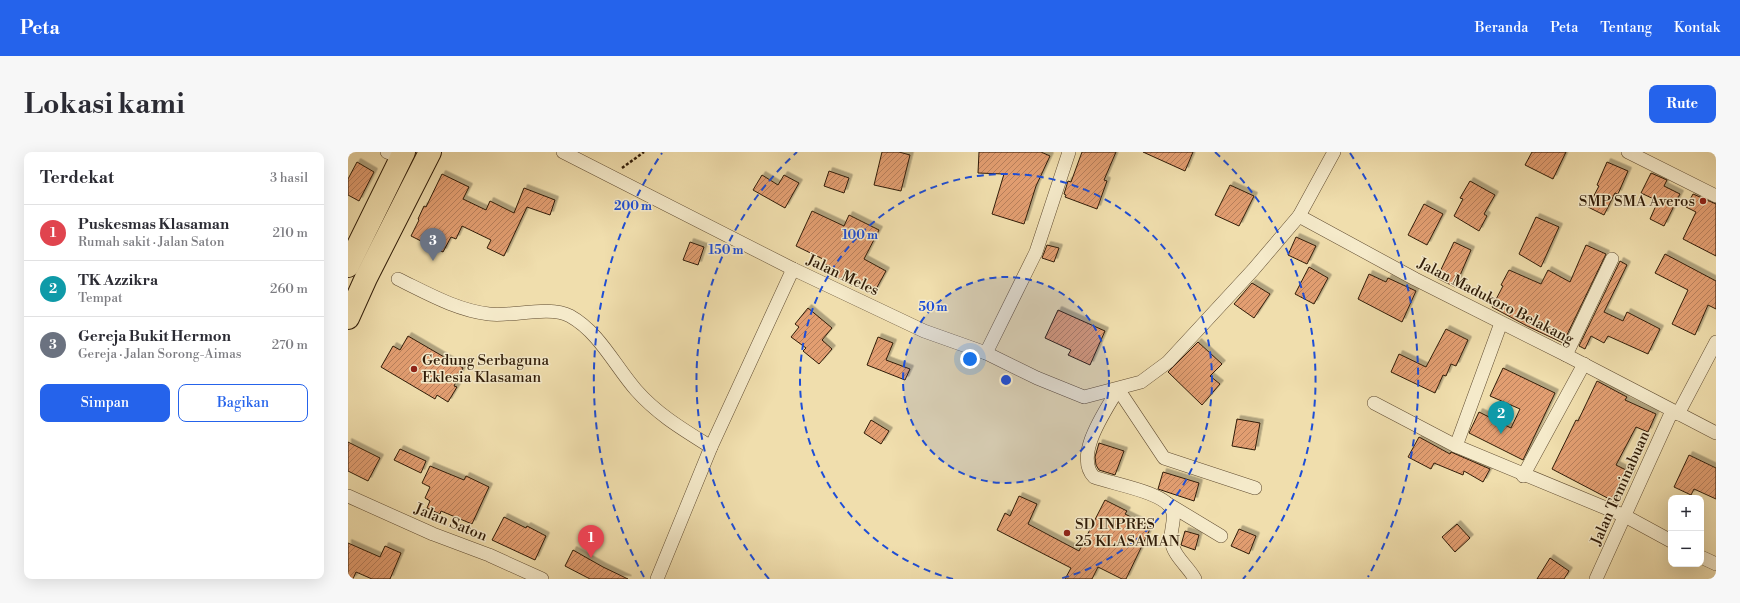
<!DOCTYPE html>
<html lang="id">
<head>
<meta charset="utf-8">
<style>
	:root { --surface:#fff; --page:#f7f7f7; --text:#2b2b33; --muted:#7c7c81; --line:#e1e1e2; --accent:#2563eb }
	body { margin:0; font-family:"Libre Bodoni",serif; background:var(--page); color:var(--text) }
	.controls { position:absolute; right:12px; bottom:12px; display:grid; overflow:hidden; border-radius:8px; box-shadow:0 4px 16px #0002 }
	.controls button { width:36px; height:36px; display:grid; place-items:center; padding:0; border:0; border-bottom:1px solid var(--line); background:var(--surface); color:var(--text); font:20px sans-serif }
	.you { position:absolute; left:622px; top:207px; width:14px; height:14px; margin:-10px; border:3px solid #fff; border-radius:50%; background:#1a73e8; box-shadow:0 0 0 6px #1a73e833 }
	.badge { display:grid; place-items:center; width:26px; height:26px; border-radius:50%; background:var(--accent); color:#fff; font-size:13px; font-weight:700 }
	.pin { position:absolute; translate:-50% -33px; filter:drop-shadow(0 1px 2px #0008) }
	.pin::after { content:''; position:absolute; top:21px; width:14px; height:12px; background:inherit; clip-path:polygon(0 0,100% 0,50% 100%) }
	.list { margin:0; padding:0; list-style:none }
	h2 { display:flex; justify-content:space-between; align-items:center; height:52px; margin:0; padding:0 16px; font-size:17px }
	h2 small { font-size:13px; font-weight:400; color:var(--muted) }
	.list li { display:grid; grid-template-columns:26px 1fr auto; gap:12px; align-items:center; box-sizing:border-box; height:56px; padding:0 16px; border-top:1px solid var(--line) }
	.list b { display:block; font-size:15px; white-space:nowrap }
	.list p { margin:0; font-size:13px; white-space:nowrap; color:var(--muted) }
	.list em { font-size:13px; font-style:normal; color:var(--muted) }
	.actions { display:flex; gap:8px; padding:12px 16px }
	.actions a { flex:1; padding:9px 0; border:1px solid var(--accent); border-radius:8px; text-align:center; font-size:14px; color:var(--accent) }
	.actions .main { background:var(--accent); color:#fff }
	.map { position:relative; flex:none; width:1368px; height:427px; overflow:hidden; border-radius:8px }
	header { display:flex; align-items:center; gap:24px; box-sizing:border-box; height:56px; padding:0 20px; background:var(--accent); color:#fff }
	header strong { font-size:19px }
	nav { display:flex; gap:22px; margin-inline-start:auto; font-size:14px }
	.intro { display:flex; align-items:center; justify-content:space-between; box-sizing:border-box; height:96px; padding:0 24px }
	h1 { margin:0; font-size:28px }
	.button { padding:10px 18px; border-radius:8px; background:var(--accent); color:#fff; font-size:14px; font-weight:700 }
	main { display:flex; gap:24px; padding:0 24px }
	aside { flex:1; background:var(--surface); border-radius:8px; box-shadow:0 4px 16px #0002 }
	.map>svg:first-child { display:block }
	.building { fill:url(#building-hatch); stroke:#301c08; filter:url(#shadow) }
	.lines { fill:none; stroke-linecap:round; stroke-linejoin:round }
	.street-casing { stroke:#604c31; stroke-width:14 }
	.highway-casing { stroke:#301c08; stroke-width:24 }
	.path { stroke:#301c08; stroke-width:2.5; stroke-dasharray:3 2; stroke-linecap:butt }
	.street { stroke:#f5eaca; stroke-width:13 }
	.highway { stroke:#f0dead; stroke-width:22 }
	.ring { fill:none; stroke:#1d4ed8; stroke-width:2; stroke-dasharray:7 5 }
	.poi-dot { fill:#8f2418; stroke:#f5eaca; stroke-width:1.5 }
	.labels { text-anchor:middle; stroke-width:3; stroke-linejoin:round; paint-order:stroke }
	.poi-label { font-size:15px; fill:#301c08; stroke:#f5eaca; text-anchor:start }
	.street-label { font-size:15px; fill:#301c08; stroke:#f5eaca }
	.centre { fill:#1d4ed8; stroke:#f5eaca; stroke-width:2 }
	.ring-label { font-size:12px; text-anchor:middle; font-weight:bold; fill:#1d4ed8; stroke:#f5eaca; stroke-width:3; stroke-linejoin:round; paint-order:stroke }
</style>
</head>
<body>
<header>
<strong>Peta</strong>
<nav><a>Beranda</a><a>Peta</a><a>Tentang</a><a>Kontak</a></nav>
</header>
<div class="intro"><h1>Lokasi kami</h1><a class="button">Rute</a></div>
<main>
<aside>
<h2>Terdekat<small>3 hasil</small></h2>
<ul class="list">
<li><span class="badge" style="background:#e0444e">1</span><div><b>Puskesmas Klasaman</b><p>Rumah sakit · Jalan Saton</p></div><em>210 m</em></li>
<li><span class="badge" style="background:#0f9aa8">2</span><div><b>TK Azzikra</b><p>Tempat</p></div><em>260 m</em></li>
<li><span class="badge" style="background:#6b7280">3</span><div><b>Gereja Bukit Hermon</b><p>Gereja · Jalan Sorong-Aimas</p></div><em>270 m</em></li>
</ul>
<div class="actions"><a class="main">Simpan</a><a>Bagikan</a></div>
</aside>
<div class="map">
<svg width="1368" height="427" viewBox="0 0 1368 427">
	<defs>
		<pattern id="building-hatch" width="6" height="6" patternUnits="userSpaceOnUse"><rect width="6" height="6" fill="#e29e71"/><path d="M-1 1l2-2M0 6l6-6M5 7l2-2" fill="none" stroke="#b8805b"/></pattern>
		<filter id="shadow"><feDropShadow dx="3.5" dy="-3.5" stdDeviation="0" flood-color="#0004"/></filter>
	</defs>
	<rect width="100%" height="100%" fill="#f0dead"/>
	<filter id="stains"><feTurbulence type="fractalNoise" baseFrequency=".005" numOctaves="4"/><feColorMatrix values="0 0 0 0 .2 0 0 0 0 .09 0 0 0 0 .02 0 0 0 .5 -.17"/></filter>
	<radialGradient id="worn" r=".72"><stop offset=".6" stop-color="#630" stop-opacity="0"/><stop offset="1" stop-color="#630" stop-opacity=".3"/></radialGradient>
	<!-- building -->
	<g class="building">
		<path d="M 534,0 L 551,0 L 562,3 L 553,39 L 526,33 Z"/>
		<path d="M 631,0 L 693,0 L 702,4 L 688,34 L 676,72 L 644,62 L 656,22 L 630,21 Z"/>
		<path d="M 734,0 L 768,0 L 756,28 L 759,29 L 749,57 L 717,45 L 718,43 L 716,42 L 720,29 L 723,30 Z"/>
		<path d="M 795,0 L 845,0 L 837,19 Z"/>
		<path d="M 1184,0 L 1218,0 L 1205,27 L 1177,13 Z"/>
		<path d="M 9,10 L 26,20 L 11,49 L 0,43 L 0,27 Z"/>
		<path d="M 1259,10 L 1280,19 L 1270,42 L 1267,41 L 1256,63 L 1240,55 L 1251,34 L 1249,33 Z"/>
		<path d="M 481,19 L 501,26 L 496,41 L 476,34 Z"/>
		<path d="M 1303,21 L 1319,28 L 1316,34 L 1332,42 L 1316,74 L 1302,67 L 1310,49 L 1293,41 Z"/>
		<path d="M 94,22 L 121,35 L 115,47 L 138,58 L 142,49 L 166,61 L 176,36 L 207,48 L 202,63 L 179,55 L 156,104 L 139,96 L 143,88 L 114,74 L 108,87 L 103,85 L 95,100 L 63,84 L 71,68 L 70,67 L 76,54 L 78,55 Z"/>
		<path d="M 414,23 L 430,33 L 436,23 L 451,31 L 437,56 L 405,38 Z"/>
		<path d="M 1122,29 L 1147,43 L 1136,62 L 1139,64 L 1131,79 L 1106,64 L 1115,47 L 1112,46 Z"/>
		<path d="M 882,33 L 906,44 L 891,74 L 867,63 Z"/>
		<path d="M 1345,42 L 1368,52 L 1368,104 L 1335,87 L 1348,60 L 1338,55 Z"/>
		<path d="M 1076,52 L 1095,62 L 1079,93 L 1060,83 Z"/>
		<path d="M 464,59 L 496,74 L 501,63 L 531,78 L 516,107 L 538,119 L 527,139 L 507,128 L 504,134 L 487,124 L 490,119 L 475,111 L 477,108 L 448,94 Z"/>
		<path d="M 1188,65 L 1211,75 L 1193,115 L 1171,102 Z"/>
		<path d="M 948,85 L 968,94 L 959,112 L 940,103 Z"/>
		<path d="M 342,90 L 356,95 L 350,113 L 335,108 Z"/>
		<path d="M 1106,90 L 1123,98 L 1107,135 L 1089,126 Z"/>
		<path d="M 699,93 L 711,96 L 706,110 L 694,106 Z"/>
		<path d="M 1238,93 L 1258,102 L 1215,191 L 1179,174 L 1144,155 L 1155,134 L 1153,133 L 1161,118 L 1193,132 L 1200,118 L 1222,130 Z"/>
		<path d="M 1317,102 L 1368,129 L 1368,157 L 1360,153 L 1347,183 L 1324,172 L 1340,138 L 1307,121 Z"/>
		<path d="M 1272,109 L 1279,113 L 1256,160 L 1275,169 L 1279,160 L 1312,177 L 1300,202 L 1260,184 L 1256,191 L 1243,184 L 1237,197 L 1231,194 Z"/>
		<path d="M 961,115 L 980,126 L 966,152 L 947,142 Z"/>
		<path d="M 1021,122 L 1038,130 L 1040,126 L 1068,139 L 1054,170 L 1010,147 Z"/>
		<path d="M 904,131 L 922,142 L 906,166 L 886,152 Z"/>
		<path d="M 460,156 L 484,176 L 474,188 L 484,197 L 471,212 L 455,199 L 458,196 L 443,185 L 451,175 L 447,172 Z"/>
		<path d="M 710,158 L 757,179 L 742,213 L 720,203 L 723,198 L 697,186 Z"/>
		<path d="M 1098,177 L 1120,188 L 1108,214 L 1103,212 L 1098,224 L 1095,223 L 1087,241 L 1043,220 L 1051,202 L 1078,215 Z"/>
		<path d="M 60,184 L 115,216 L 106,234 L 109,235 L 100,250 L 89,243 L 87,247 L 33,215 L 45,194 L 52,198 Z"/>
		<path d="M 530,185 L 545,191 L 538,208 L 562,217 L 557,228 L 519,213 Z"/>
		<path d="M 850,190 L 874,212 L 862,224 L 872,232 L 854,253 L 820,220 Z"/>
		<path d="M 1155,216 L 1207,241 L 1175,308 L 1121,281 L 1131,260 L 1163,276 L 1172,257 L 1142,244 Z"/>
		<path d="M 1249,229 L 1279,245 L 1277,248 L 1308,262 L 1300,280 L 1288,275 L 1268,313 L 1284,321 L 1269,351 L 1204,317 L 1228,268 L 1230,269 Z"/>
		<path d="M 889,267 L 912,271 L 907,298 L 884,294 Z"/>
		<path d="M 523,268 L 541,279 L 533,292 L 516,281 Z"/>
		<path d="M 1071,285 L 1102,302 L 1103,300 L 1142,317 L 1135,330 L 1116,319 L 1115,323 L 1086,311 L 1083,317 L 1060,305 Z"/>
		<path d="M 0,290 L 32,306 L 20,329 L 0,319 Z"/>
		<path d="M 751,291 L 776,299 L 767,323 L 751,318 L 748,313 L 747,305 Z"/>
		<path d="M 52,297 L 78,309 L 73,321 L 46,308 Z"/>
		<path d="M 1341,303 L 1368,316 L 1368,347 L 1346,337 L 1343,343 L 1326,335 Z"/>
		<path d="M 82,314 L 116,328 L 118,324 L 141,335 L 124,372 L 93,359 L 92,362 L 79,356 L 82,349 L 77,346 L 82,335 L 74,331 Z"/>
		<path d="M 815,320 L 851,331 L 846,349 L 810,337 Z"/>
		<path d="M 671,344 L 689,352 L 680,372 L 731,399 L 757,348 L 779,359 L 777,362 L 803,375 L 778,427 L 774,427 L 750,415 L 744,427 L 717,427 L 723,416 L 649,378 L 657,361 L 662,364 Z"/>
		<path d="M 156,365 L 178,376 L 179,374 L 198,384 L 187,408 L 144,388 Z"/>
		<path d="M 1109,372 L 1122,386 L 1107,400 L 1094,385 Z"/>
		<path d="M 891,377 L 908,384 L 901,402 L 883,394 Z"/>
		<path d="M 837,379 L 851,383 L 847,398 L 833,393 Z"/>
		<path d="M 0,391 L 32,405 L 37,394 L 53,401 L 42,427 L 24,427 L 8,420 L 5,427 L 0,427 Z"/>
		<path d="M 225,398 L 255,415 L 280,427 L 242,427 L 217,414 Z"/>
		<path d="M 1202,406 L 1221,419 L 1216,427 L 1189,427 Z"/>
	</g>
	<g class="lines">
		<defs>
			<g id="street">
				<path d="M 39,0 L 54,6"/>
				<path d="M 215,0 L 445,117 L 576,179 L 638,201 L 689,226 L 736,245 L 793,230 L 820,210 L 905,118 L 951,64 L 986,0"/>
				<path d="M 1280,0 L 1368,44"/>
				<path d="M 951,64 L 1067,127 L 1218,203 L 1368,281"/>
				<path d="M 50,127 C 79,141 108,158 141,162 C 164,165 201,153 222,164 C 251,180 267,214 288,238 C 310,263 336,278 363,295"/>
				<path d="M 1153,171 L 1108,294 L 1277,364 L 1323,389"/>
				<path d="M 638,201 L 688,100 L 721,0"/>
				<path d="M 1218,203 L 1264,107"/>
				<path d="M 770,237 C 759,257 725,303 746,325 C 764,332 817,340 824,358 C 828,366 822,379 823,388 C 825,404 840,414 847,427"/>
				<path d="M 770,237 L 816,306 L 907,336"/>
				<path d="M 1026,251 L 1108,294"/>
				<path d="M 1330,262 L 1368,190"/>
				<path d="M 1175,324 L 1236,212"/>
				<path d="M 0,344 L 85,382 L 141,403 L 194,427"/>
				<path d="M 820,352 L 873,384"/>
				<path d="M 1353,405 L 1368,412"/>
				<path d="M 309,427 L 363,295 L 445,117"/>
				<path d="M 1248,427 L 1324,259"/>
			</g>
			<g id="highway">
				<path d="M 0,114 L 56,0"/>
				<path d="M 0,166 L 18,126 L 82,0"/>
			</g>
		</defs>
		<!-- street casing -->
		<use href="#street" class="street-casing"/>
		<!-- highway casing -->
		<use href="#highway" class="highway-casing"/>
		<!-- path -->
		<path class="path" d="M 274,16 L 296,0"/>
		<!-- street -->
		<use href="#street" class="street"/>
		<!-- highway -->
		<use href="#highway" class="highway"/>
	</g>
	<!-- distance rings -->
	<circle cx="658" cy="228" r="103" fill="#1d4ed8" fill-opacity=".12"/>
	<g class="ring">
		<circle cx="658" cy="228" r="103"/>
		<path d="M605 427A206 206 0 1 1 711 427"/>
		<path d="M421 427A309 309 0 0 1 449 0M867 0A309 309 0 0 1 895 427"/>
		<path d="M296 425A412 412 0 0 1 314 1M1002 1A412 412 0 0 1 1020 425"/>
	</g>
	<!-- markers -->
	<g class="poi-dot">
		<circle cx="1355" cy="49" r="4"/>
		<circle cx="66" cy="217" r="4"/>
		<circle cx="719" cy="381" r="4"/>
	</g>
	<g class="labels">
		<!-- poi labels -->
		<g class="poi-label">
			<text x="1347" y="54" text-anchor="end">SMP SMA Averos</text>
			<text x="74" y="213">Gedung Serbaguna<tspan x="74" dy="17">Eklesia Klasaman</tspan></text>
			<text x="727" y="377">SD INPRES<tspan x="727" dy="17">25 KLASAMAN</tspan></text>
		</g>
		<!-- street labels -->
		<g class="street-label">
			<text transform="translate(495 123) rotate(25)" y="5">Jalan Meles</text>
			<text transform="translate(1148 149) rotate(27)" y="5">Jalan Madukoro Belakang</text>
			<text transform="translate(1272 336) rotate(-66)" y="5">Jalan Teminabuan</text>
			<text transform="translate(103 370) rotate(22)" y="5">Jalan Saton</text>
		</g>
	</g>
	<circle cx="658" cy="228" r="6" class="centre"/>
	<g class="ring-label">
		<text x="285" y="58">200 m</text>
		<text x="512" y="87">100 m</text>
		<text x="378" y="102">150 m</text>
		<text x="585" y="159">50 m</text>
	</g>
	<rect width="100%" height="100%" filter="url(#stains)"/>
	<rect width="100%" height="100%" fill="url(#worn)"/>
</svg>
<div class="controls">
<button>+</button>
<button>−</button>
</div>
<div class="you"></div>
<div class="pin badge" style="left:243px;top:406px;background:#e0444e">1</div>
<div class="pin badge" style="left:1153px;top:282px;background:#0f9aa8">2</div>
<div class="pin badge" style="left:85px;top:109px;background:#6b7280">3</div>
</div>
</main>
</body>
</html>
